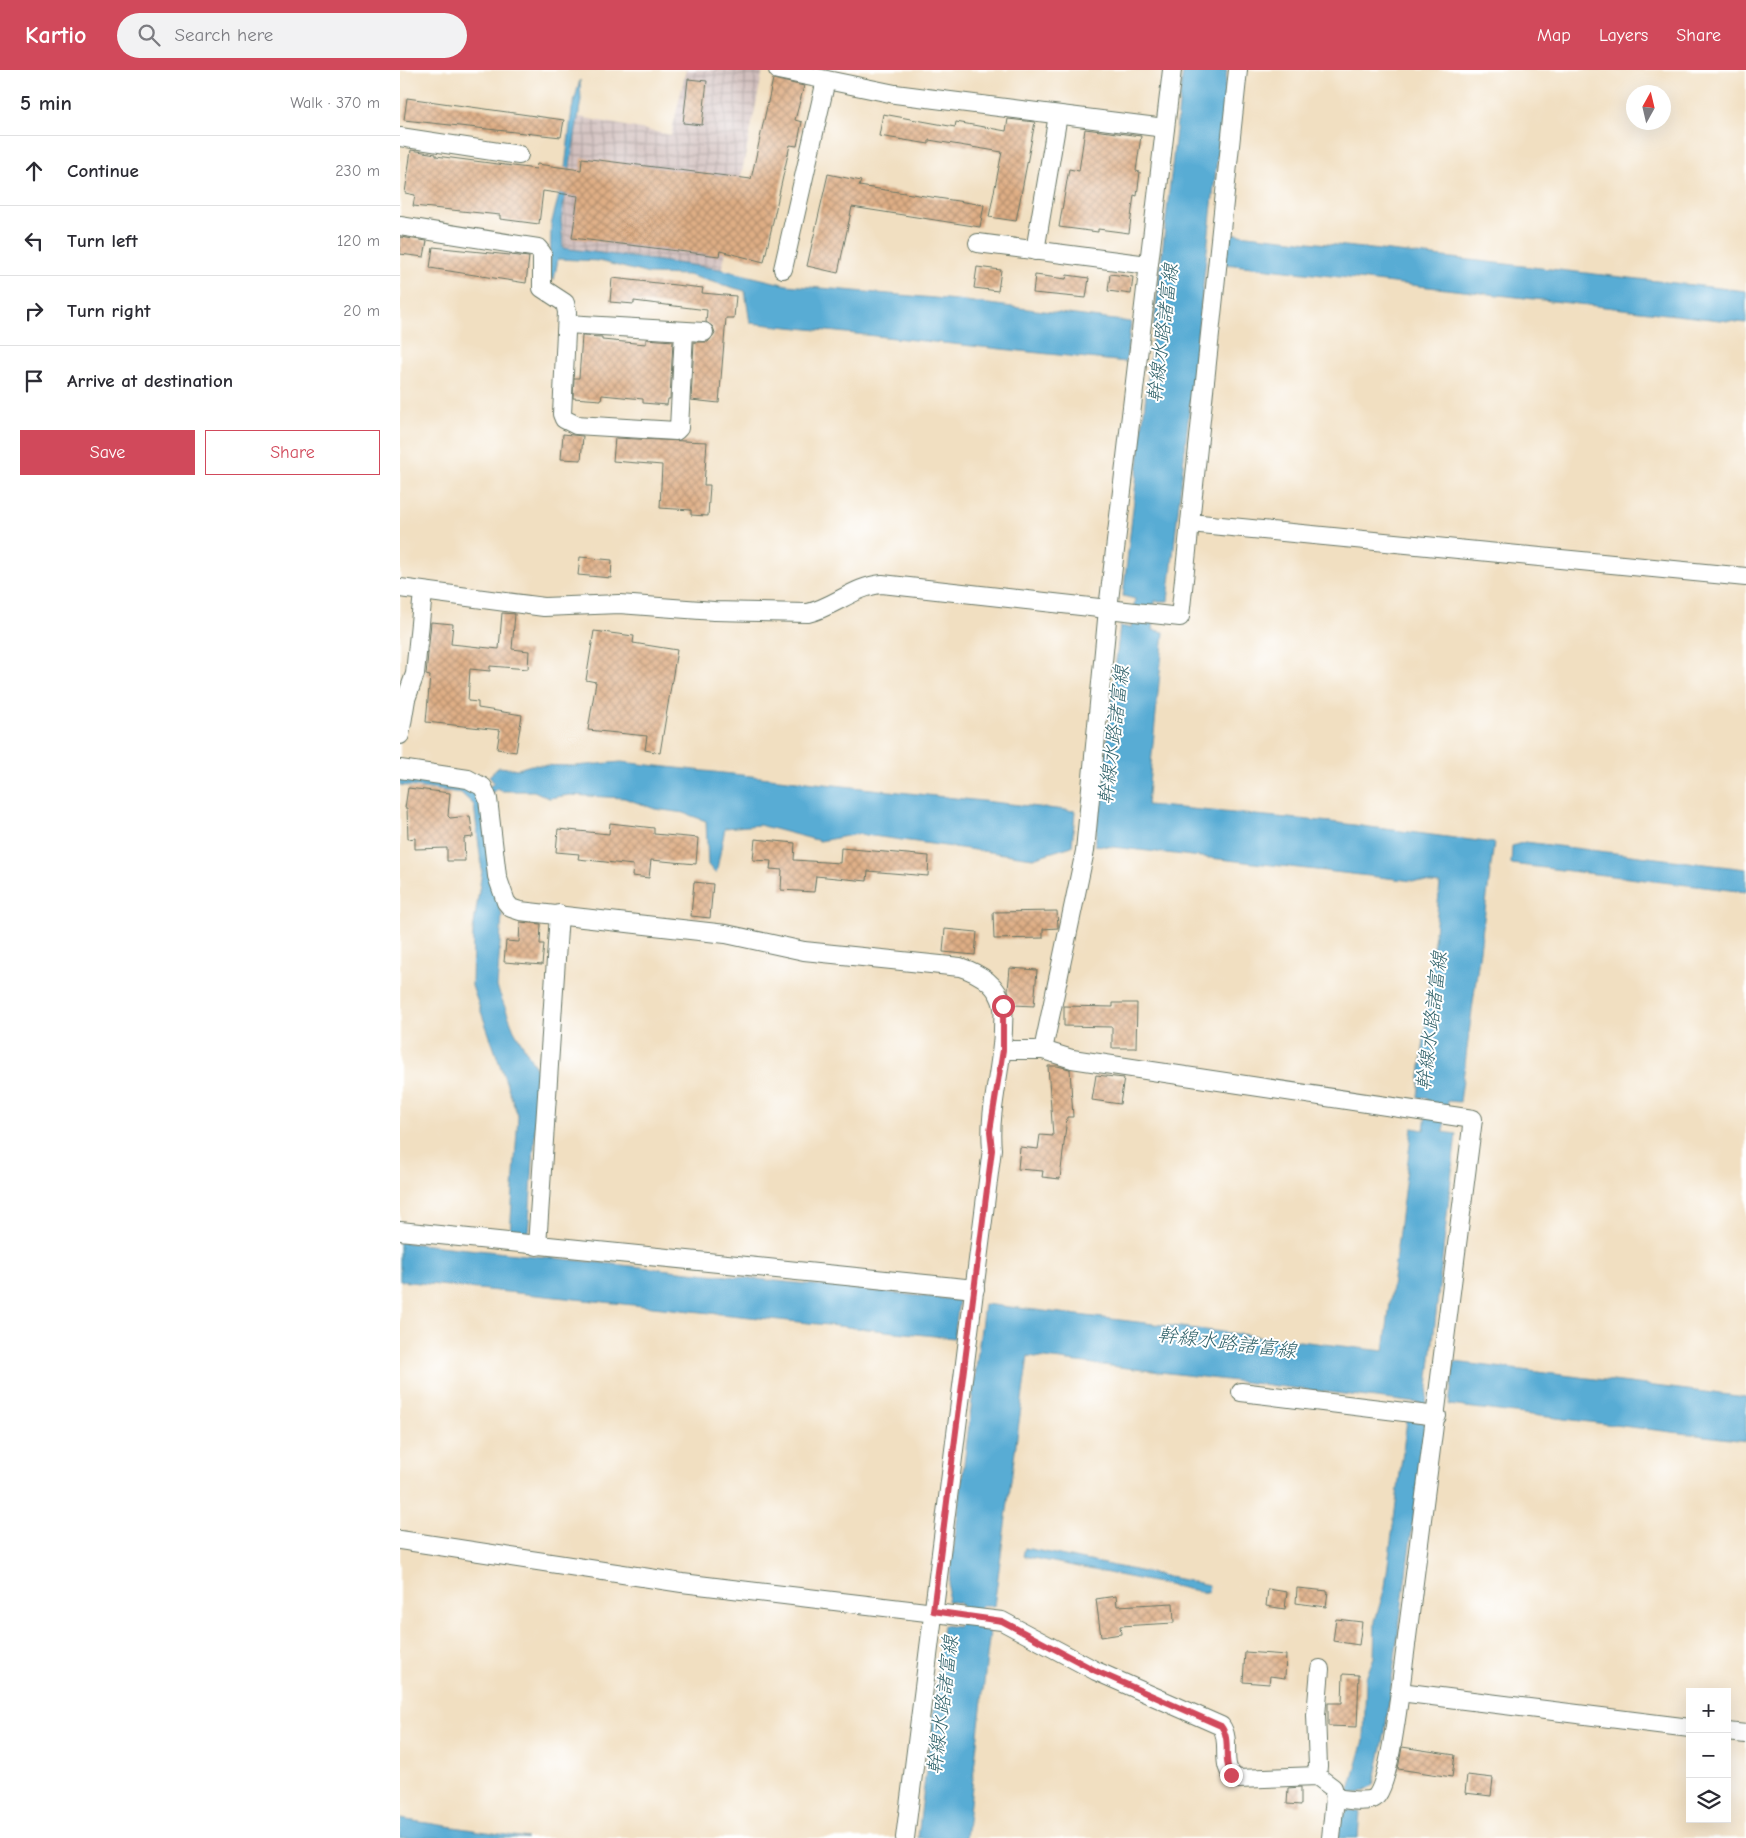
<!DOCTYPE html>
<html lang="en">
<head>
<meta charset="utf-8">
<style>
	:root { --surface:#fff; --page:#f2f2f3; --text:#2b2b33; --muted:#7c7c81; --line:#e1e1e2; --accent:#d1495b }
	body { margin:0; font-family:"Comic Neue","Klee One",sans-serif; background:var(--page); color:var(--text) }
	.controls { position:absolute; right:15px; bottom:15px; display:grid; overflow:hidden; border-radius:0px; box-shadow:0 5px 20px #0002 }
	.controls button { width:45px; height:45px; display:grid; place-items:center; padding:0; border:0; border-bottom:1px solid var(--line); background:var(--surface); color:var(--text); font:25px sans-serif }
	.compass { position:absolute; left:1226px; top:15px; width:45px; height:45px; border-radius:50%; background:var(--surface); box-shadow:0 5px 20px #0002; rotate:8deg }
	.stop { position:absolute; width:15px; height:15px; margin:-11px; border:4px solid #d1495b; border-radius:50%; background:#fff }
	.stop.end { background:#d1495b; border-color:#fff; box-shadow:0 1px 5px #0008 }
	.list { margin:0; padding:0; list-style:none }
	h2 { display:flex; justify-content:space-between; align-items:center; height:65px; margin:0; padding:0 20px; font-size:21px }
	h2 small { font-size:16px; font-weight:400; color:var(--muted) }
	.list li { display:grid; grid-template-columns:32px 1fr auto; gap:15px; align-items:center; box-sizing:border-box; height:70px; padding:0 20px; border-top:1px solid var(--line) }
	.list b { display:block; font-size:19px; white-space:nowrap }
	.list em { font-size:16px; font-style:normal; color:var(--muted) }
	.actions { display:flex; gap:10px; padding:15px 20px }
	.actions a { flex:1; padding:11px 0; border:1px solid var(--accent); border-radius:0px; text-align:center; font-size:18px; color:var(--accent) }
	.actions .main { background:var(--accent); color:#fff }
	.icon { flex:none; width:28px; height:28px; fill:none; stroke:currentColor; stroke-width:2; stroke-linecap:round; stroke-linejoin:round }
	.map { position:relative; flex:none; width:1346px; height:1768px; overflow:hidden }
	header { display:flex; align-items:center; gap:30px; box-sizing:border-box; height:70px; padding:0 25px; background:var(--accent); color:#fff }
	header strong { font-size:24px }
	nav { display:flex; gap:28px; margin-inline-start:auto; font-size:18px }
	.search { width:350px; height:45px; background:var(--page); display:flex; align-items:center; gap:12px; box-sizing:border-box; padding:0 18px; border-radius:28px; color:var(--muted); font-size:19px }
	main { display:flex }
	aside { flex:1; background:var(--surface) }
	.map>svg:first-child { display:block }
	.industrial { fill:url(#industrial-grid) }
	.water { fill:#58acd4; stroke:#3c7484 }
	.building { fill:url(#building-cross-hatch) }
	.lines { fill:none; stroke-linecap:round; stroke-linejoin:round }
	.minor-casing { stroke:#687665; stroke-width:20 }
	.minor { stroke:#fff; stroke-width:18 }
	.route { stroke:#d1495b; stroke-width:6 }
	.labels { text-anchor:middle; stroke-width:4; stroke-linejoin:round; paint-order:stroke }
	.water-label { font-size:20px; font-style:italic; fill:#33646c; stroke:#fff }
</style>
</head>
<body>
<header>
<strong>Kartio</strong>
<div class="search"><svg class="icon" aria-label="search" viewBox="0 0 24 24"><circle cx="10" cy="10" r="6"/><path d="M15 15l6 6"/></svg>Search here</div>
<nav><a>Map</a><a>Layers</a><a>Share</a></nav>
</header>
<main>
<aside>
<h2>5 min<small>Walk · 370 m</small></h2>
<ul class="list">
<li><svg class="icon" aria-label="ahead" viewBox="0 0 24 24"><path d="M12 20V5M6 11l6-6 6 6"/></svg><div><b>Continue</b></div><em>230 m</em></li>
<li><svg class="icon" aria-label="left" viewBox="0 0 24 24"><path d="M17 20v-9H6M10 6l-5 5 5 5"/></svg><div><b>Turn left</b></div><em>120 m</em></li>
<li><svg class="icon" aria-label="right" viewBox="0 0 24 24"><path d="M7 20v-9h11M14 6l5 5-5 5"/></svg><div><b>Turn right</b></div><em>20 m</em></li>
<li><svg class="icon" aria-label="arrive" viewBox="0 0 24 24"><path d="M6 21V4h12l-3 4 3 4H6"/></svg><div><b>Arrive at destination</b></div></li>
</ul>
<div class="actions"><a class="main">Save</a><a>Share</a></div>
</aside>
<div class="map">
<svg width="1346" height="1768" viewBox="0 0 1346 1768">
	<defs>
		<pattern id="industrial-grid" width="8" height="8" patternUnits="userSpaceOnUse" patternTransform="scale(1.25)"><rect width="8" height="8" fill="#d1bfbd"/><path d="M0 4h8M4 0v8" fill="none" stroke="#a99c9a"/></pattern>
		<pattern id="building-cross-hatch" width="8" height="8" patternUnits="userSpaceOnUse" patternTransform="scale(1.25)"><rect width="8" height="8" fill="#dfae85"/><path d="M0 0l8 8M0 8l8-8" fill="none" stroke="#b48f6e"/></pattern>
	</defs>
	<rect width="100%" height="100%" fill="#fff"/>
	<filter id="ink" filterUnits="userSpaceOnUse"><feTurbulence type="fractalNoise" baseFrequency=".02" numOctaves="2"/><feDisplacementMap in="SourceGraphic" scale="10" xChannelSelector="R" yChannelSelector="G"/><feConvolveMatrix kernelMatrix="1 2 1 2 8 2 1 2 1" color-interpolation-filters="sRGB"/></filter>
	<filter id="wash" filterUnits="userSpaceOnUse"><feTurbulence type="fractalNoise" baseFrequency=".0096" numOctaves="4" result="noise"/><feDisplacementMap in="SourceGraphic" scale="20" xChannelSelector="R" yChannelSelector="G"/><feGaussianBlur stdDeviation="1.12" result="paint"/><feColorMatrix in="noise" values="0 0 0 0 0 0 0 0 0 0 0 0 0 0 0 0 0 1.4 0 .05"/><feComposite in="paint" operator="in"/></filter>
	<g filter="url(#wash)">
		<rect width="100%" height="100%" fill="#f1dfc1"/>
		<!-- industrial -->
		<path class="industrial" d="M 286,0 L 363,0 L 321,204 L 156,178 L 175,46 L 271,65 Z"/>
		<!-- water -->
		<g class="water">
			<path d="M 783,0 L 827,0 L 768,531 L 755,531 L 753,560 L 764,562 L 747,735 L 931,752 L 1094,773 L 1060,1032 L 1048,1031 L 1043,1062 L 1056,1064 L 1026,1334 L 628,1286 L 594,1536 L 581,1536 L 577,1559 L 590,1561 L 566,1768 L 518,1768 L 543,1555 L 558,1557 L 560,1533 L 547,1531 L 584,1234 L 984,1281 L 1012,1058 L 1024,1060 L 1028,1029 L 1018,1027 L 1040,814 L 695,775 L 720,556 L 731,558 L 735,529 L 723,526 Z"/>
			<path d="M 180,10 L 181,30 L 161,150 L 163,178 L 320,199 L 387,215 L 557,230 L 731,252 L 726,292 L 350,253 L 345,221 L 288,205 L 249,204 L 199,191 L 158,189 L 154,210 L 150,207 L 151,155 L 164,106 L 172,39 Z"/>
			<path d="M 829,163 L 1346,221 L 1346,253 L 825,194 Z"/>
			<path d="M 221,692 L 675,741 L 672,776 L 633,788 L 458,764 L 420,771 L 359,755 L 325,758 L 316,804 L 308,795 L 306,751 L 284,743 L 255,739 L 224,728 L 170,725 L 149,728 L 134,721 L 102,721 L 98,718 L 82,730 L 90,801 L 102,845 L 97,917 L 114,960 L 139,1003 L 128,1165 L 110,1164 L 118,1046 L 72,916 L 73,861 L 82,801 L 74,735 L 61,723 L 0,715 L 0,705 L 70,717 L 79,724 L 94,713 L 89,706 L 99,697 L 118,699 L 131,695 L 175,696 Z"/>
			<path d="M 1125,772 L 1346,799 L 1346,822 L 1111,794 L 1112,776 Z"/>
			<path d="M 0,1172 L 559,1230 L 554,1268 L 0,1211 Z"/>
			<path d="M 1054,1292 L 1346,1327 L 1346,1371 L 1049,1335 Z"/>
			<path d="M 1007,1350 L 1026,1353 L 985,1663 L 974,1715 L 960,1723 L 949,1723 L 964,1670 L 966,1608 L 974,1587 L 975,1551 L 985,1517 Z"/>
			<path d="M 625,1478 L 809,1515 L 808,1523 L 623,1486 Z"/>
			<path d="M 947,1740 L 960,1741 L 958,1768 L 939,1768 L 940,1752 Z"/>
			<path d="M 0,1749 L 127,1768 L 0,1768 Z"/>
		</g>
		<g id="blocks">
			<!-- building -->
			<g class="building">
				<path d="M 288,9 L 307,11 L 302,55 L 283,53 Z"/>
				<path d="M 373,9 L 404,16 L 395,50 L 402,52 L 397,76 L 390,75 L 364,192 L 320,181 L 319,186 L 172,168 L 178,126 L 143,121 L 139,154 L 100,149 L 100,145 L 13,136 L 15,125 L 5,123 L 11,80 L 36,84 L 36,86 L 136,99 L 137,94 L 181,100 L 182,88 L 351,109 Z"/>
				<path d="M 7,28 L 164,50 L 161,67 L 4,50 Z"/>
				<path d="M 483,44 L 555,57 L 556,52 L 606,61 L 608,49 L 635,52 L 616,151 L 589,147 L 602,82 L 529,70 L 529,74 L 479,66 Z"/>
				<path d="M 685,59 L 741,66 L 736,101 L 740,102 L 737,126 L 734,125 L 729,163 L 698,159 L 698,162 L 659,157 L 669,99 L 679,101 Z"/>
				<path d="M 428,104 L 461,111 L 459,116 L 584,135 L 580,157 L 452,137 L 438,203 L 407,196 Z"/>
				<path d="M 0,167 L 27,171 L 24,187 L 0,184 Z"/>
				<path d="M 33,177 L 129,187 L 126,213 L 30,198 Z"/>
				<path d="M 577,197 L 601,200 L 598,221 L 574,218 Z"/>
				<path d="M 710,204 L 733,207 L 731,224 L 708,221 Z"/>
				<path d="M 635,205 L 666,209 L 667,205 L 689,208 L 686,228 L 633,223 Z"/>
				<path d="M 212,208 L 303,218 L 302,223 L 336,226 L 334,248 L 326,248 L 319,333 L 291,330 L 294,272 L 308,272 L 315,263 L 313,257 L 306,252 L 307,240 L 234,231 L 234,234 L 210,232 Z"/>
				<path d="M 182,266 L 202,267 L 202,270 L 246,274 L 246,269 L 273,271 L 270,329 L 268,329 L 267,335 L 243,333 L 243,329 L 202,325 L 201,330 L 173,328 L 174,308 L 179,308 Z"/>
				<path d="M 163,364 L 183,366 L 181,390 L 161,389 Z"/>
				<path d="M 215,368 L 307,372 L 304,415 L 310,415 L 308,446 L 291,445 L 291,440 L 260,438 L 262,395 L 213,391 Z"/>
				<path d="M 180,487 L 212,490 L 211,508 L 178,505 Z"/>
				<path d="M 102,543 L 115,544 L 112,579 L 129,581 L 128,599 L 90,596 L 90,601 L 70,599 L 68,631 L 78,632 L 78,638 L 122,645 L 116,682 L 97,679 L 100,660 L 26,652 L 30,606 L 26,605 L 31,552 L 53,554 L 51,574 L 99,579 Z"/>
				<path d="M 194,561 L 234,566 L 233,573 L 277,580 L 260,683 L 245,680 L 247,666 L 188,660 L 196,612 L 186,610 Z"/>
				<path d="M 8,718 L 50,723 L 48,746 L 50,748 L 70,746 L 73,767 L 64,768 L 65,791 L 47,791 L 47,778 L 15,779 L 15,768 L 8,769 L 7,738 L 5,738 Z"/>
				<path d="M 210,753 L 254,758 L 254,764 L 298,768 L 296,794 L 251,790 L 249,808 L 232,806 L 233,795 L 178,789 L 179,784 L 156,782 L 158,759 L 209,764 Z"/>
				<path d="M 355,769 L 395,773 L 394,790 L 440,793 L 441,778 L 529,786 L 528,806 L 468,801 L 467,811 L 416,806 L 414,822 L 381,820 L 382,800 L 370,799 L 371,791 L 353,790 Z"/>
				<path d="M 294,812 L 313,814 L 310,848 L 291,846 Z"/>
				<path d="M 657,841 L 658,858 L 643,859 L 643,868 L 594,869 L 593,842 Z"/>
				<path d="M 120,852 L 141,854 L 140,874 L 144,874 L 142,895 L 104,892 L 106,871 L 119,872 Z"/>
				<path d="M 545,859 L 577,862 L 575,885 L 543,882 Z"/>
				<path d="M 610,898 L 637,900 L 634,936 L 614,935 L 608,920 Z"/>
				<path d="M 713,933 L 737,933 L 736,978 L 712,978 L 712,957 L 664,956 L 664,936 L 713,937 Z"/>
				<path d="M 648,996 L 657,996 L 670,999 L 673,1047 L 667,1047 L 660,1109 L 642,1107 L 643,1101 L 618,1099 L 620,1077 L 638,1079 L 640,1065 L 653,1066 Z"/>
				<path d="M 696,1005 L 724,1008 L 720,1034 L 692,1030 Z"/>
				<path d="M 897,1518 L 928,1521 L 926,1537 L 896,1533 Z"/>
				<path d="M 868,1519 L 887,1522 L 885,1539 L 866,1536 Z"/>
				<path d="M 716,1526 L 717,1536 L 773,1533 L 774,1553 L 720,1556 L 721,1564 L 701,1567 L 696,1529 Z"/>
				<path d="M 936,1549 L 962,1552 L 959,1575 L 933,1571 Z"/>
				<path d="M 845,1582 L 886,1585 L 885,1608 L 870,1606 L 869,1614 L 843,1612 Z"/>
				<path d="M 943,1604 L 959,1605 L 957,1657 L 928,1656 L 928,1633 L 942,1633 Z"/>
				<path d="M 1002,1677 L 1055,1685 L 1052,1707 L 998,1699 Z"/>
				<path d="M 1067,1705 L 1093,1708 L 1091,1726 L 1065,1723 Z"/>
				<path d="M 901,1717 L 901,1735 L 887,1734 L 888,1718 Z"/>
			</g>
		</g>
	</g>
	<g filter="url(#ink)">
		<use href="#blocks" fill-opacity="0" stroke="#687665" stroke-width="1"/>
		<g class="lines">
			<defs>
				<g id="minor">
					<path d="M 378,0 L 495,24 L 765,58"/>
					<path d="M 0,67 L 119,85"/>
					<path d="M 0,156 L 138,178 L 142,183 L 142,218 L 165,233 L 167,242 L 162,344 L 164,349 L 176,355 L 276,361 L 279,358 L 284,262"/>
					<path d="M 578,173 L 748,195"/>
					<path d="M 635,181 L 658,45"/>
					<path d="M 383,199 L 426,10"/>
					<path d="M 167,254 L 304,262"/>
					<path d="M 790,453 L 1346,507"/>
					<path d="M 0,518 L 144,537 L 219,534 L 314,541 L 408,543 C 434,537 455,516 482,514 L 780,547 L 838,0"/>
					<path d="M 0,665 L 6,629 L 15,604 L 23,522"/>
					<path d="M 0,699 L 68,709 L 83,717 L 88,729 L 97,806 L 106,832 L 111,838 L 120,841 L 326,864 L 404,881 L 560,897 C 579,903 599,915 603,937 C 604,944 603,953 603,960 C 602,1000 588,1040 592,1079 L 505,1768"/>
					<path d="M 603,980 L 643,980 L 685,781 L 708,539 L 772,0"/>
					<path d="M 0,1161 L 575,1219"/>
					<path d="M 137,1176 L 159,844"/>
					<path d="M 841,1322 L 1037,1346"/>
					<path d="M 0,1470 L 282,1513 L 602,1551 L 696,1601 L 821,1656 C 833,1672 817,1699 838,1709 L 917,1706 L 933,1718 L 935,1728 C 946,1729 961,1733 973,1729 C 988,1723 997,1640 1000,1622 L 1073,1049 L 672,989 L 643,980"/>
					<path d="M 1000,1622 L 1290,1658"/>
					<path d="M 1327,1662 L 1346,1664"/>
					<path d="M 917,1706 L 918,1696 L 916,1645 L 920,1599"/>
					<path d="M 931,1768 L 935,1728"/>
				</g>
			</defs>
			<!-- minor casing -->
			<use href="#minor" class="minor-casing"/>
			<!-- minor -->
			<use href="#minor" class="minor"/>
		</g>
	</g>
	<g class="lines" filter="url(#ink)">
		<!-- route -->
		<path class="route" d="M 603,936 L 603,980 L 590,1061 L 592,1080 L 533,1541 L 602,1551 L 696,1601 L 821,1656 C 832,1670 822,1689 831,1705"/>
	</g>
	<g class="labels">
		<!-- water labels -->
		<g class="water-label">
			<text transform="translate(762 263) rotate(-83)" y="7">幹線水路諸富線</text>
			<text transform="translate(713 665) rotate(-83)" y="7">幹線水路諸富線</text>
			<text transform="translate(1031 951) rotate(-83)" y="7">幹線水路諸富線</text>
			<text transform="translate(827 1272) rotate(7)" y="7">幹線水路諸富線</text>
			<text transform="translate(542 1635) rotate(-83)" y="7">幹線水路諸富線</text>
		</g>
	</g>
</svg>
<div class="controls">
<button>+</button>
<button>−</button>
<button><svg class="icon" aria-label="layers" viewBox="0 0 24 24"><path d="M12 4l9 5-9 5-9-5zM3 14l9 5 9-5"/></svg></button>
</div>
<svg class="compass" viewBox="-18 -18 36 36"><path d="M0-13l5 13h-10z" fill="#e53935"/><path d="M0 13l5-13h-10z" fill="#7c7c81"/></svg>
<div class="stop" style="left:603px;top:936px"></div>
<div class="stop end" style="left:831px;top:1705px"></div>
</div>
</main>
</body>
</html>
